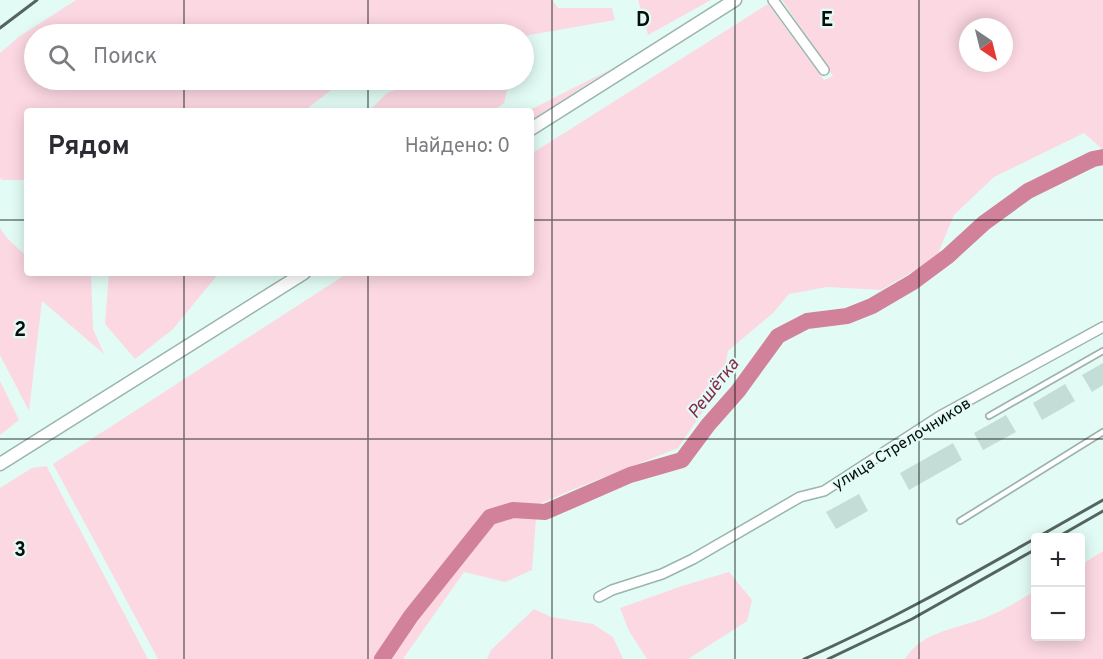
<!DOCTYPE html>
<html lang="ru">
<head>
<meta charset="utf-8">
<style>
	:root { --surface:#fff; --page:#f2f2f3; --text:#2b2b33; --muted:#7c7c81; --line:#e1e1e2 }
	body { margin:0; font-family:Overpass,sans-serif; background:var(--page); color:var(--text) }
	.controls { position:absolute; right:18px; bottom:18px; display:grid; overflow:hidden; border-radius:6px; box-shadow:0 3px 15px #0003 }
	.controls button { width:54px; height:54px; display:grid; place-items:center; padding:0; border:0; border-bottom:2px solid var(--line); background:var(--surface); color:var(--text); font:30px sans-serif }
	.compass { position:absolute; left:959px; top:18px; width:54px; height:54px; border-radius:50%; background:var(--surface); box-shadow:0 3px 15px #0003; rotate:145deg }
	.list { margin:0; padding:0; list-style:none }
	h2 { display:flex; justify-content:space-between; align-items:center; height:78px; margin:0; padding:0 24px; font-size:26px }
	h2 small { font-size:20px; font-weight:400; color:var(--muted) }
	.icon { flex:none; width:33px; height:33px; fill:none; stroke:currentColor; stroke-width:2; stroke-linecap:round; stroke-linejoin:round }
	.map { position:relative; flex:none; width:1103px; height:659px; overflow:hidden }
	.search { position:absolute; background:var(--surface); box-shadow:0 3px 15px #0003; left:24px; top:24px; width:510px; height:66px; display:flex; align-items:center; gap:15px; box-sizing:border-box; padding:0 21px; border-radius:33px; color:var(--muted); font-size:22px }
	.panel { position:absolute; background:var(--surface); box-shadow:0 3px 15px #0003; left:24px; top:108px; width:510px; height:168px; border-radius:6px }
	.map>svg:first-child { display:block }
	.green { fill:#fcd8e2; fill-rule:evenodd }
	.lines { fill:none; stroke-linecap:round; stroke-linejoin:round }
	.river { stroke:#d2819a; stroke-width:16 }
	.building { fill:#c4ded7 }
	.service-casing { stroke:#9bb4ad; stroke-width:8 }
	.minor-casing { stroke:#9bb4ad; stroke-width:12 }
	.tertiary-casing { stroke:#9bb4ad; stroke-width:15 }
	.service { stroke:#fff; stroke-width:4.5 }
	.minor { stroke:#fff; stroke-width:9 }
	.tertiary { stroke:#fff; stroke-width:12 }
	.rail { stroke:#566461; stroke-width:3 }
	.grid { fill:none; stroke:#060e0c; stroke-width:1.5; stroke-opacity:0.55 }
	.labels { text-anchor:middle; stroke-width:4.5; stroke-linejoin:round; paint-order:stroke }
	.street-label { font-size:16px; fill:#060e0c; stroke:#e2fcf5 }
	.water-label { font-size:18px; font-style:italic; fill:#88294e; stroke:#e2fcf5 }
	.grid-label { font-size:20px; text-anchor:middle; font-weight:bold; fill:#060e0c; stroke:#e2fcf5; stroke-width:4.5; stroke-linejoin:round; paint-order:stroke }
</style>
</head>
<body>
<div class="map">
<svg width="1103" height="659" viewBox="0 0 1103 659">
	<rect width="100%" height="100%" fill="#e2fcf5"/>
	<!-- green -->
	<g class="green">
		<path d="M 76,0 L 552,0 L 558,8 L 612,8 L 615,20 L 524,36 L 524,34 L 34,34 L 34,80 L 344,80 L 304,111 L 27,111 L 27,180 L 3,180 L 0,178 L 0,53 L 20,36 Z"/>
		<path d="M 638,0 L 711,0 L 648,35 Z"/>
		<path d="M 782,0 L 1103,0 L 1103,150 L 1084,133 L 994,177 L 954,215 L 936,258 L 881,290 L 827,287 L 789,294 L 773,313 L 728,351 L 722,383 L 678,448 L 574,489 L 537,505 L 532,570 L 505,582 L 464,572 L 403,659 L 158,659 L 53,464 L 348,273 L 531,273 L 531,154 L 768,4 L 824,80 L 833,76 ZM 968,27 L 1004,27 L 1004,63 L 968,63 Z"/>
		<path d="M 609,70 L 531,121 L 531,111 L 528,111 Z"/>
		<path d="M 422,80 L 509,80 L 504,103 L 493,111 L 369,111 L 387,93 Z"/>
		<path d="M 0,228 L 7,238 L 27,257 L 27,273 L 91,273 L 93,329 L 104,354 L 42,301 L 29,411 L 0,355 Z"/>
		<path d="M 109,273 L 219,273 L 173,329 L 135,359 L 105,324 Z"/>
		<path d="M 0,381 L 19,420 L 0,435 Z"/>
		<path d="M 47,466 L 47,467 L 148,659 L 0,659 L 0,488 L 32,468 Z"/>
		<path d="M 1103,551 L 1103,659 L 905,659 C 921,632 955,629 982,619 C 1001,612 1018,601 1035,591 L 1036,636 L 1080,636 L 1081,565 Z"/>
		<path d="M 729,572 L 752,600 L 747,621 L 688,659 L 647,659 L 629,631 L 620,608 L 682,586 Z"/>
		<path d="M 534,609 L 551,617 L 593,624 L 613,637 L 623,659 L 487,659 L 491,650 Z"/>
	</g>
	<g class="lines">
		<!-- river -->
		<path class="river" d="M 382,659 L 411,616 L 490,517 L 513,510 L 545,512 L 630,475 L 682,460 L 708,425 L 738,391 L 778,336 L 807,321 L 847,316 L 872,306 L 913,282 L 948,256 L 984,223 L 1028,191 L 1093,159 L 1103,157"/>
	</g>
	<!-- building -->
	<g class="building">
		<path d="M 1103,363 L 1103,385 L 1092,392 L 1082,375 Z"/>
		<path d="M 1065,384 L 1075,401 L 1042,420 L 1033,403 Z"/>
		<path d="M 1006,415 L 1016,432 L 983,450 L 974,433 Z"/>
		<path d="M 953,443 L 962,460 L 909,490 L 900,473 Z"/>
		<path d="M 859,494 L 868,511 L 836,529 L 826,512 Z"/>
	</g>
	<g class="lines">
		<defs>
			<g id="service">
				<path d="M 989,416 L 1103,351"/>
				<path d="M 960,521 L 1103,432"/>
			</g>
			<g id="minor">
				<path d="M 773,0 L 824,70"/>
				<path d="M 599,597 L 612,590 L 662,574 L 693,559 L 800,497 L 824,491 L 940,416 L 1103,327"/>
			</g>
			<g id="tertiary">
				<path d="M 531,129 L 735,0"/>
				<path d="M 0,464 L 304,273"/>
			</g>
		</defs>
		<!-- service casing -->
		<use href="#service" class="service-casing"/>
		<!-- minor casing -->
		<use href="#minor" class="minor-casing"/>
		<!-- tertiary casing -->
		<use href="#tertiary" class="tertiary-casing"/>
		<!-- service -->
		<use href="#service" class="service"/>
		<!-- minor -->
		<use href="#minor" class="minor"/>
		<!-- tertiary -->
		<use href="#tertiary" class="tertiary"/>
		<!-- rail -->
		<g class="rail">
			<path d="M 0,28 L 37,0"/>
			<path d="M 1036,538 L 1103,500"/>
			<path d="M 1056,538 L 1103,511"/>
			<path d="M 804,659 C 884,624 960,581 1036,538"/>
			<path d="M 828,659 L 912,619 L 1036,549"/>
		</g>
	</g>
	<!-- grid -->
	<path class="grid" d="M 184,0 L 184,34M 368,0 L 368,34M 552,0 L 552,659M 735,0 L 735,659M 919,0 L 919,659M 184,80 L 184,111M 368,80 L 368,111M 0,220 L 27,220M 531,220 L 1103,220M 184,273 L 184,659M 368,273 L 368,659M 0,439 L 1103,439"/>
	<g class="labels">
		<!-- street labels -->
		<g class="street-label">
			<text transform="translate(901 443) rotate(-32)" y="6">улица Стрелочников</text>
		</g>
		<!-- water labels -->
		<g class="water-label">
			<text transform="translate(713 388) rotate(-52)" y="6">Решётка</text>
		</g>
	</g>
	<g class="grid-label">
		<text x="643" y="26">D</text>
		<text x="827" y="26">E</text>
		<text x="20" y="336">2</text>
		<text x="20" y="556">3</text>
	</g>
</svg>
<div class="controls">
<button>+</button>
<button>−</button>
</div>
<svg class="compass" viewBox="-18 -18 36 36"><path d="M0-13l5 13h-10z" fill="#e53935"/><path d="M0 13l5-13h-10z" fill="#7c7c81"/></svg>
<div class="search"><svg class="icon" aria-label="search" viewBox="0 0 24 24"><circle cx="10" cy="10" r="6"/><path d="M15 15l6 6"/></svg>Поиск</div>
<section class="panel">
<h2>Рядом<small>Найдено: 0</small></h2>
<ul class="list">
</ul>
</section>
</div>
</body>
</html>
